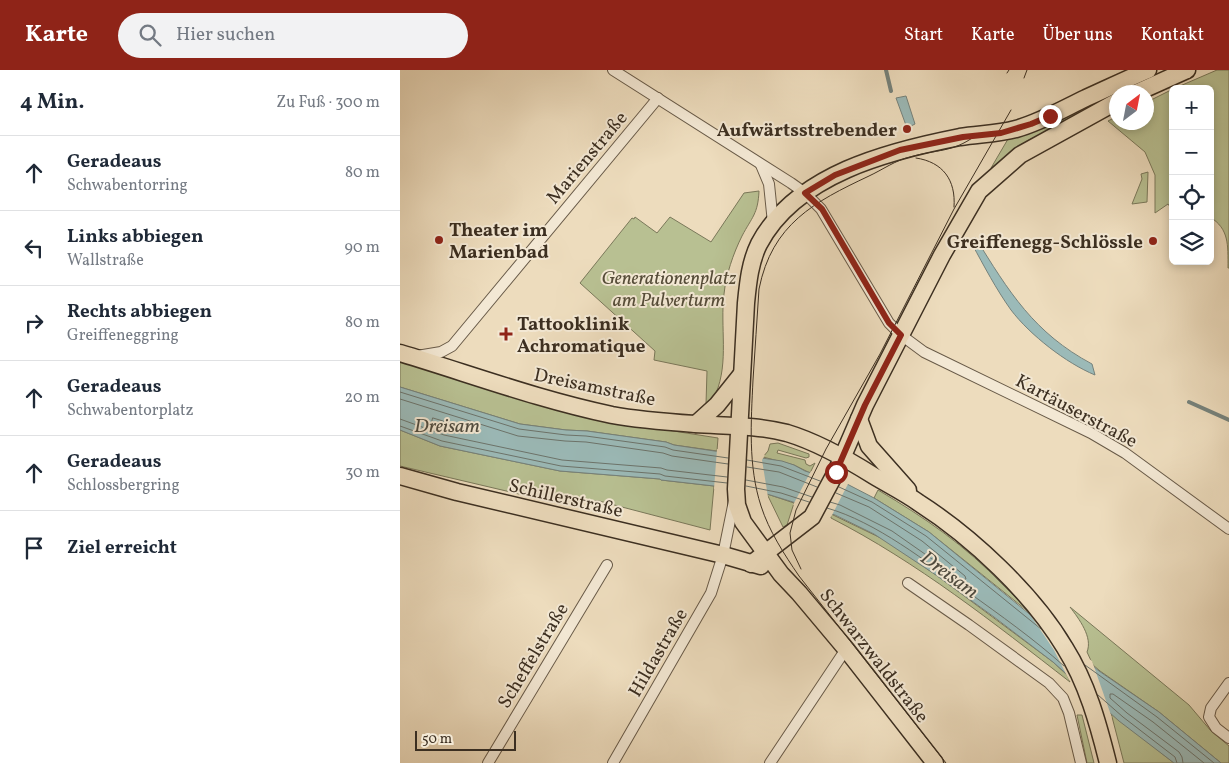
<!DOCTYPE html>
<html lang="de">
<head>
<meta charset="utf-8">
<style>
	:root { --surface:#fff; --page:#f2f2f3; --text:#1f2937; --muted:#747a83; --line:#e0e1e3; --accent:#8f2418 }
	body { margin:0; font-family:Vollkorn,serif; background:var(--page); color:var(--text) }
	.controls { position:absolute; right:15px; top:15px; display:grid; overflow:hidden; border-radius:8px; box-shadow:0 2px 8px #0003 }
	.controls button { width:45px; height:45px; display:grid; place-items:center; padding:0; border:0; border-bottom:1px solid var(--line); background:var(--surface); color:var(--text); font:25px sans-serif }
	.compass { position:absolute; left:709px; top:15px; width:45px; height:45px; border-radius:50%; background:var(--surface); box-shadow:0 2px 8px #0003; rotate:32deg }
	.scale { position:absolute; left:15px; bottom:12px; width:101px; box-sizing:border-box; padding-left:5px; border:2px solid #3c2f21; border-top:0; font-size:14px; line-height:18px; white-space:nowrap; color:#3c2f21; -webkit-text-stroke:4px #f3e8d4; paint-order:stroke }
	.stop { position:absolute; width:15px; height:15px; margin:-11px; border:4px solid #8f2418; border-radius:50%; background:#fff }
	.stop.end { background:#8f2418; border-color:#fff; box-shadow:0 1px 5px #0008 }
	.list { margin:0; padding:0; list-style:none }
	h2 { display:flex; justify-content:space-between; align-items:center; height:65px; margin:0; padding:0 20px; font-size:21px }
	h2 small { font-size:16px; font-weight:400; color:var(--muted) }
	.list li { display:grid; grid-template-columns:32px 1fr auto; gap:15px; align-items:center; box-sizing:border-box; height:75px; padding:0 20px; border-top:1px solid var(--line) }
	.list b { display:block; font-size:19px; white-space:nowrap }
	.list p { margin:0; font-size:16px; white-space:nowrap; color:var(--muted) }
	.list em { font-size:16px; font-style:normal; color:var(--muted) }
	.icon { flex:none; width:28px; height:28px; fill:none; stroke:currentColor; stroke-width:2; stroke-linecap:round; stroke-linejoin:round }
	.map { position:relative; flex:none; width:829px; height:693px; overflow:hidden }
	header { display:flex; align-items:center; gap:30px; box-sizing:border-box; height:70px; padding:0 25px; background:var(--accent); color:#fff }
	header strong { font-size:24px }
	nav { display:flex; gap:28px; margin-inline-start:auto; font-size:18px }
	.search { width:350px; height:45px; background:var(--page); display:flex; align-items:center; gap:12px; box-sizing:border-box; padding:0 18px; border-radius:28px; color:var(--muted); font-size:19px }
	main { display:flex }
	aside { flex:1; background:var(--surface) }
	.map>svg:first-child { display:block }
	.green { fill:#b8c092; stroke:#7a785a }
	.water { fill:#9bbab8; stroke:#75827c }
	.pier { fill:#eddcbd }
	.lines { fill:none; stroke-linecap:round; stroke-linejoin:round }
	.shore { stroke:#6c746c; stroke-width:1 }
	.stream { stroke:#75827c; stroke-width:4 }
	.street-casing { stroke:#685a48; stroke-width:12 }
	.primary-casing { stroke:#3c2f21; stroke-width:19 }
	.street { stroke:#f3e8d4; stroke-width:10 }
	.primary { stroke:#eddcbd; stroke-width:16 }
	.tram { stroke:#3c2f21; stroke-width:1 }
	.route { stroke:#8f2418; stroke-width:6 }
	.poi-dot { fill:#8f2418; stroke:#f3e8d4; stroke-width:2 }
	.labels { text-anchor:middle; stroke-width:4; stroke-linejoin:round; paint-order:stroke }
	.poi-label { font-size:19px; font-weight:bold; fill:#3c2f21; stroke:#f3e8d4; text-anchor:end }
	.street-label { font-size:19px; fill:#3c2f21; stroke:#f3e8d4 }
	.park-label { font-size:19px; font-style:italic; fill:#554c38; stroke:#f3e8d4 }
	.water-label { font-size:20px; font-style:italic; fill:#4f4b3f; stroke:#f3e8d4 }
</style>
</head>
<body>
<header>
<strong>Karte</strong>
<div class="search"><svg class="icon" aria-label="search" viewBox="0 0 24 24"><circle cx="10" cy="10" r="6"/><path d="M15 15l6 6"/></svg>Hier suchen</div>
<nav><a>Start</a><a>Karte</a><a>Über uns</a><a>Kontakt</a></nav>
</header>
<main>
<aside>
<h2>4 Min.<small>Zu Fuß · 300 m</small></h2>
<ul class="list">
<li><svg class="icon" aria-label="ahead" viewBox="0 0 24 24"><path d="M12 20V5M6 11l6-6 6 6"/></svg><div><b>Geradeaus</b><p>Schwabentorring</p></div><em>80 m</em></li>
<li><svg class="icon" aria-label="left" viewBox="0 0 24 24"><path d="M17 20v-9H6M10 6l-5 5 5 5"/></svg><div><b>Links abbiegen</b><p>Wallstraße</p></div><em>90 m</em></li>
<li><svg class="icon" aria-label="right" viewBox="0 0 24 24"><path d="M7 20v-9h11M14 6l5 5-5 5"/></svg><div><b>Rechts abbiegen</b><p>Greiffeneggring</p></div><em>80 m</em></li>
<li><svg class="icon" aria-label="ahead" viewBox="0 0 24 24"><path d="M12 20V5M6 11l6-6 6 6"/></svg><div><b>Geradeaus</b><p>Schwabentorplatz</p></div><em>20 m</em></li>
<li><svg class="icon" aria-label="ahead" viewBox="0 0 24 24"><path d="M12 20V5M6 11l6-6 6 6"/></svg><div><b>Geradeaus</b><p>Schlossbergring</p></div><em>30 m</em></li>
<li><svg class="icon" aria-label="arrive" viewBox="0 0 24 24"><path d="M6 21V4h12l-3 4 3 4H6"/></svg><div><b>Ziel erreicht</b></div></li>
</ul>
</aside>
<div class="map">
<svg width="829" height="693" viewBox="0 0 829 693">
	<rect width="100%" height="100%" fill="#eddcbd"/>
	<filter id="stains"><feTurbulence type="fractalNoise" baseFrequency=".004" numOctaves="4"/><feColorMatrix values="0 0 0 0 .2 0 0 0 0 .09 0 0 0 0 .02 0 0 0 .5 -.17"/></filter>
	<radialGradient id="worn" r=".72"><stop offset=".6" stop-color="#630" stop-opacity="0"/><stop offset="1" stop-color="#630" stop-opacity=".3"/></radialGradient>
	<!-- green -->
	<g class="green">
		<path d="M 817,0 L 829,0 L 829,198 L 828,198 C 828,174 829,159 810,147 L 810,19 L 773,19 Z"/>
		<path d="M 773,19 L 773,141 L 768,134 L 755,143 L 755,105 L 745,82 L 708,51 L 716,47 L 716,52 L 746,52 L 747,32 Z"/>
		<path d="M 716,23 L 716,26 L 627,71 L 591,98 L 608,69 L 652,54 Z"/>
		<path d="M 748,102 L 747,132 L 732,134 L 742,109 L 741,104 Z"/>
		<path d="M 359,121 C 358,144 352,147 342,166 C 333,184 326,205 324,224 C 320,257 329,292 316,323 C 314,327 309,331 306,334 L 307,301 L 254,290 L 255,281 L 180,213 L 232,148 L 234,149 L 235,147 L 257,163 L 270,147 L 311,172 L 344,123 Z"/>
		<path d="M 0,290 L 184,347 L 318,368 L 317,381 L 274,375 L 266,372 L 187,361 L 166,360 L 120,354 L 0,317 Z"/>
		<path d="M 0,360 L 40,376 L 160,401 L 260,409 L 261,410 L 314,416 L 310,460 L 199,431 L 136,428 L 0,396 Z"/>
		<path d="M 378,373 L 409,384 L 409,387 L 406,388 L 378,380 L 377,383 L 405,390 L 406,394 L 410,396 L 415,393 L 410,403 L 394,395 L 363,387 L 368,381 L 370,374 Z"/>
		<path d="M 478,420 C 524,447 566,476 603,515 C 612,524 622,533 630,543 L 529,462 L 474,428 Z"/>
		<path d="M 367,424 L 394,433 L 387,455 L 383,457 Z"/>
		<path d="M 431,444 L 487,471 L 536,505 L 653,592 L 667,605 L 670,612 C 594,553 517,492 431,448 Z"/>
		<path d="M 670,537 L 789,635 L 811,661 L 829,676 L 829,693 L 821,693 L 759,642 L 700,601 L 693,595 L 687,582 C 693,567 679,549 670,537 Z"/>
		<path d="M 711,643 L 774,693 L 724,693 Z"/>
		<path d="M 677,645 L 682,645 L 694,693 L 687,693 Z"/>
	</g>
	<!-- water -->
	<g class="water">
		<path d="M 506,26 L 515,54 L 507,58 L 496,28 Z"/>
		<path d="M 575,167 C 609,222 634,263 692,294 L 695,305 C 666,293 630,265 611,240 C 596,219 584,196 572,174 Z"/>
		<path d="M 0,317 L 120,354 L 166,360 L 187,361 L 266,372 L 274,375 L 382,391 L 394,395 L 405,401 L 447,414 L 474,428 L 529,462 L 699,601 L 759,642 L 821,693 L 774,693 L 719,651 L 653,592 L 594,547 L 536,505 L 474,464 L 435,445 L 367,424 L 314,416 L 261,410 L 260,409 L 160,401 L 40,376 L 0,360 Z"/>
	</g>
	<!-- pier -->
	<g class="pier">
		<path d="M 317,379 L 365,385 L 362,390 L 368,427 L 314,419 Z"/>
		<path d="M 411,401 L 449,412 L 431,447 L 393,435 Z"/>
		<path d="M 620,533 L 692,591 L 712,648 L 669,610 L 654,580 L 627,540 Z"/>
	</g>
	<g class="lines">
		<!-- shore -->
		<g class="shore">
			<path d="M 0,322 L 119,359 L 166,365 L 186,366 L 265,377 L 273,380 L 328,388"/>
			<path d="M 0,329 L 118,366 L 165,371 L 186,372 L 263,383 L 272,386 L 328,394"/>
			<path d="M 33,348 L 63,357 L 64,360 L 61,361 L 32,352 Z"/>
			<path d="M 0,349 L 44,365 L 162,390 L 261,398 L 267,400 L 327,407"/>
			<path d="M 0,356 L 42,371 L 161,396 L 260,404 L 265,406 L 327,413"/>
			<path d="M 347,390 L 381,396 L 420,411"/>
			<path d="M 347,397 L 379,402 L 417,417"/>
			<path d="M 346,410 L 383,417 L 412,427"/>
			<path d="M 346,416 L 381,423 L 409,432"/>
			<path d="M 439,417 L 472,432 L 526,466 L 641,559"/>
			<path d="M 430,432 L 440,435 L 492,461 L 562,510 L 566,509 L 565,506 L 522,471 L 469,437 L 436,423"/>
			<path d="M 427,438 C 476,452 527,492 568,522 C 600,545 634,569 664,596"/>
			<path d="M 685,595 L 757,647 L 814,693"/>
			<path d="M 698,625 L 723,647 L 775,687 L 777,693"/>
			<path d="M 783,693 L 782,687 L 779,682 L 727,643 L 710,628 L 710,624 L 713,624 L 753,652 L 804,693"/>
		</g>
		<!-- stream -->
		<g class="stream">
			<path d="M 486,0 L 491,21"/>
			<path d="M 789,332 L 829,350"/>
		</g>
		<defs>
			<g id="street">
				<path d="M 213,0 L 391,113 L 405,123 L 421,139 L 489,253 L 501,265 L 524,282 L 691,363 L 725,383 L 829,459"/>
				<path d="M 361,95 L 369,114 L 373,153"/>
				<path d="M 17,286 L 41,282 L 52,276 L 258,28"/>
				<path d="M 508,513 L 569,555 L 649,613 L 663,628 L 669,643 L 681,693"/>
				<path d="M 829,613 L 811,638 L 809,647 L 816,658 L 829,668"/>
				<path d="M 88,693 L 207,495"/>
				<path d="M 213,693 L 311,523 L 323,485 L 334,431"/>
				<path d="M 370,693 L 446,579"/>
			</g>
			<g id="primary">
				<path d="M 738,22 L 787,0"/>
				<path d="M 0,283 C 70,304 140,330 212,345 C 239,350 267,352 295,354 C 325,356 357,355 387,363 C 417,372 447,389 474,406 C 489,415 505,423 519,433 C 572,467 633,524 665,578 C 687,613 698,653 708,693"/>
				<path d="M 459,349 L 469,376 L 508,420"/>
				<path d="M 296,354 L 317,335 L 341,305"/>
				<path d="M 0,406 L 57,422 L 323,485 L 361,496"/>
				<path d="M 351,494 L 412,447 L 436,402 L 465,335 L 542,185 L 579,121 L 620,85 L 716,32"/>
				<path d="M 535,693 L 446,579 L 399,523 L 381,504 L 343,452 L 337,435 L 336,419 L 346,233 C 348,213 350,192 359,174 C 396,104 489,81 560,67 C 579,64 598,64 616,59 C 641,52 663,39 686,28 C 706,19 727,9 748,0"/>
			</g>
		</defs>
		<!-- street casing -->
		<use href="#street" class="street-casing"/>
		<!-- primary casing -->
		<use href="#primary" class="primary-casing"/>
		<!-- street -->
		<use href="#street" class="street"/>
		<!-- primary -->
		<use href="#primary" class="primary"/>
		<!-- tram -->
		<g class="tram">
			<path d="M 607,3 L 609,0"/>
			<path d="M 624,8 L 627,0"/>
			<path d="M 516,88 C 543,92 556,110 554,137"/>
			<path d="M 401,499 L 392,480 L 390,463 L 396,440 L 426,379 L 480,284 L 554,139 L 611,40"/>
			<path d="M 546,693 L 399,506 C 384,484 369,461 361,436 C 348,396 351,352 353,310 C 355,280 357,249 359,219 C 372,154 414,132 469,106 C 482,100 496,90 510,87 C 537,79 552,83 575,66"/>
		</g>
	</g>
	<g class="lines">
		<!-- route -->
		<path class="route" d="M 436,402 L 465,335 L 501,265 L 489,253 L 422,139 L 405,123 L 435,105 L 500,80 L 563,67 L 601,63 L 631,54 L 650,46"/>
	</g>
	<!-- markers -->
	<g class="poi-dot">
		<circle cx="507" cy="59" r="5"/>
		<circle cx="39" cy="170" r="5"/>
		<circle cx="753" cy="171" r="5"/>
		<path d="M103.5 256.5h5v5h5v5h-5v5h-5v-5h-5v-5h5z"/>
	</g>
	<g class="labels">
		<!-- poi labels -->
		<g class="poi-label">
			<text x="497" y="66">Aufwärtsstrebender</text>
			<text x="49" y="166" text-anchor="start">Theater im<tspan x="49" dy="22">Marienbad</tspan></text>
			<text x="743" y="178">Greiffenegg-Schlössle</text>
			<text x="117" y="260" text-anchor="start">Tattooklinik<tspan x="117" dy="22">Achromatique</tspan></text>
		</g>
		<!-- street labels -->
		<g class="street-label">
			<text transform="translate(186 87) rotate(-50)" y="7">Marienstraße</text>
			<text transform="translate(195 316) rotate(12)" y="7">Dreisamstraße</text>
			<text transform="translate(677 340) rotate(28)" y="7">Kartäuserstraße</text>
			<text transform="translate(166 427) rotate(13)" y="7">Schillerstraße</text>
			<text transform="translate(257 582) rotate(-60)" y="7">Hildastraße</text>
			<text transform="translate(132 585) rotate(-59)" y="7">Scheffelstraße</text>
			<text transform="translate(475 585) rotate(52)" y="7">Schwarzwaldstraße</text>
		</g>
		<!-- park labels -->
		<g class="park-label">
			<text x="269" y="214">Generationenplatz<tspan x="269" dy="22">am Pulverturm</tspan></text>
		</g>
		<!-- water labels -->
		<g class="water-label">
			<text x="47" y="362">Dreisam</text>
			<text transform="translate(550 504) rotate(36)" y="7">Dreisam</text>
		</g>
	</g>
	<rect width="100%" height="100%" filter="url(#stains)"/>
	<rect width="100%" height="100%" fill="url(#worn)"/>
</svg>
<div class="controls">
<button>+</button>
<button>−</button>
<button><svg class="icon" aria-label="locate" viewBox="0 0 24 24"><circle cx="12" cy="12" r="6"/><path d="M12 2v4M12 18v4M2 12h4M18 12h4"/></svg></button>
<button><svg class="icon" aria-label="layers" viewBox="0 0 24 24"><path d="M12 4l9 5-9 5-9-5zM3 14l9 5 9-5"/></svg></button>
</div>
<svg class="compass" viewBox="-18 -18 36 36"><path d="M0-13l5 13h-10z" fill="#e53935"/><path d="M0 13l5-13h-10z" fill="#747a83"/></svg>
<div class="scale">50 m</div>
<div class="stop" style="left:436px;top:402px"></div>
<div class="stop end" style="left:650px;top:46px"></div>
</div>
</main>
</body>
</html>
